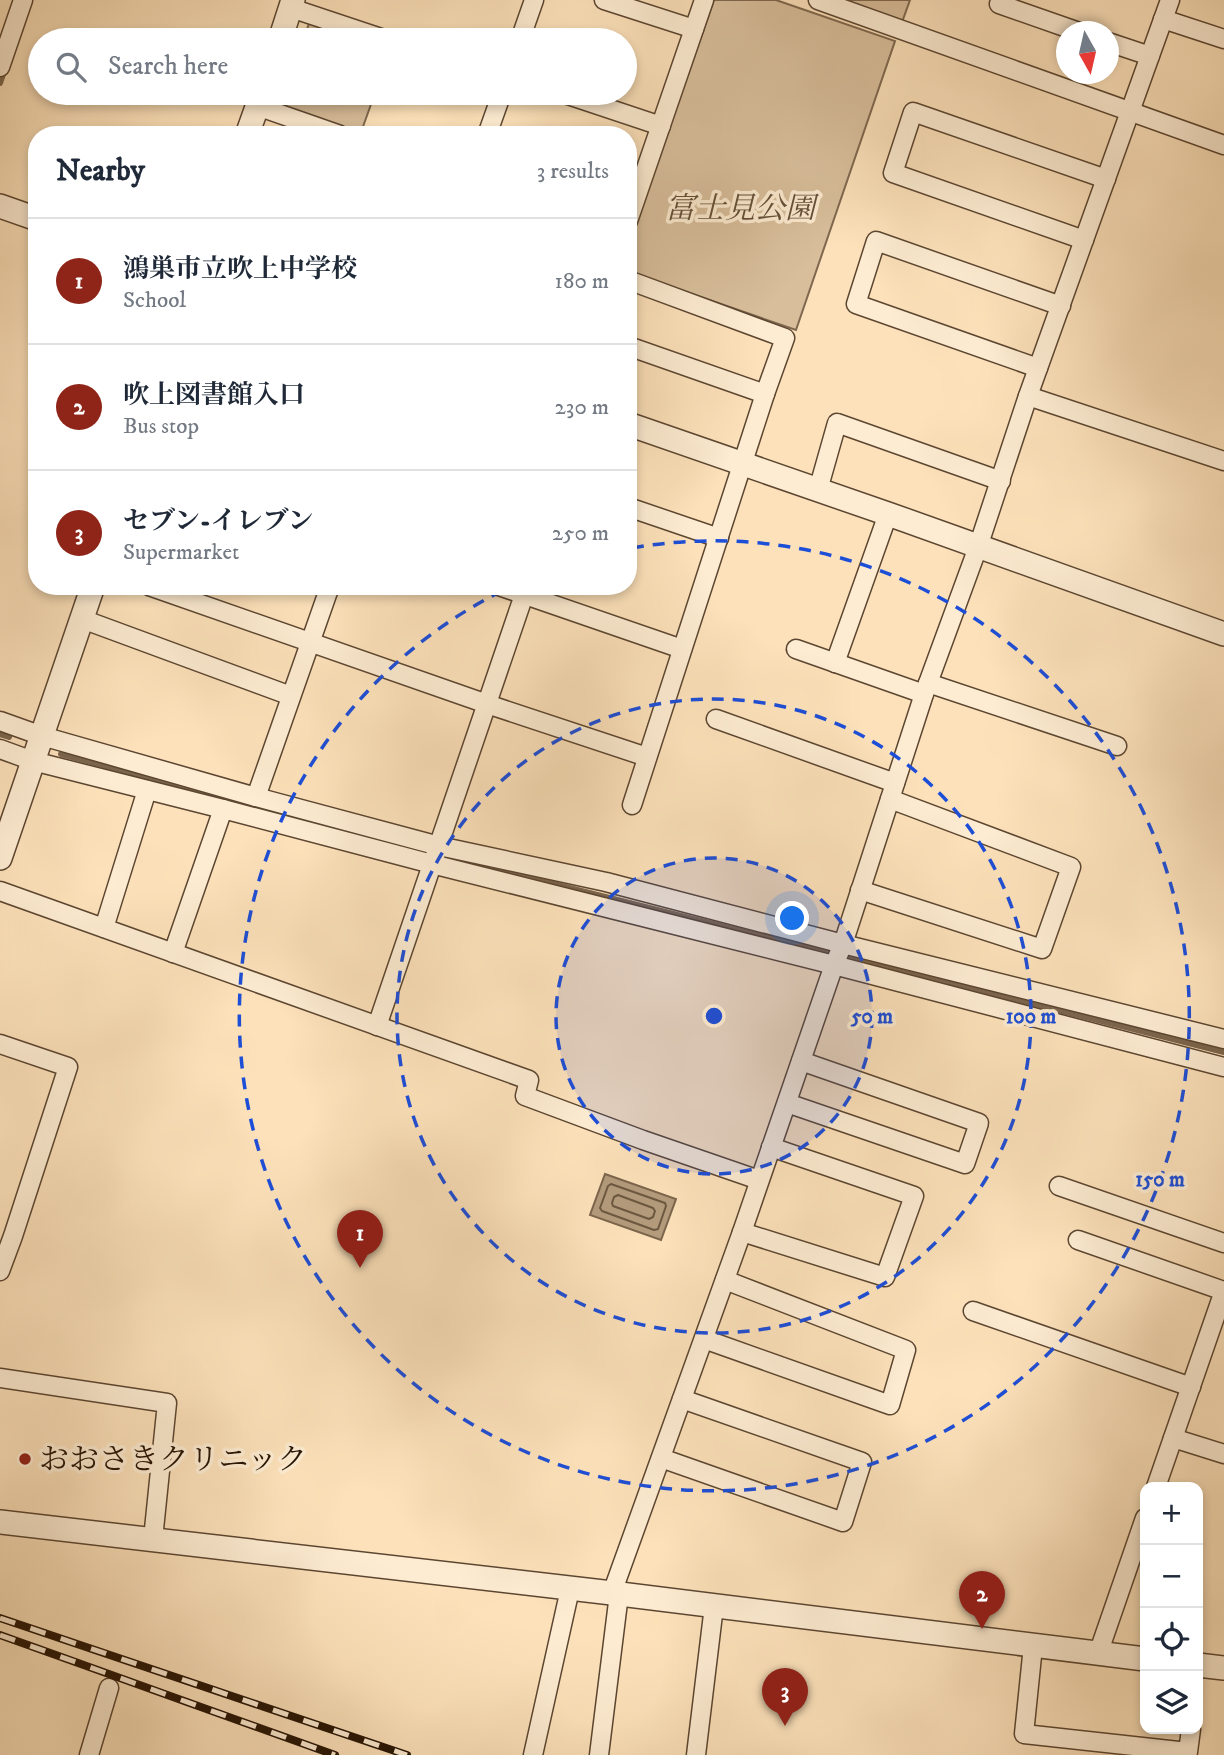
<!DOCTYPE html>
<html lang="en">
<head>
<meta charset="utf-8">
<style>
	:root { --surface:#fff; --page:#f6f6f7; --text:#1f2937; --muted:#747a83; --line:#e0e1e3; --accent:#8f2418 }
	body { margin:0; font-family:"IM FELL DW Pica","Noto Serif JP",serif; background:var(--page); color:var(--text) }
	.controls { position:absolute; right:21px; bottom:21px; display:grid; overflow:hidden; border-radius:14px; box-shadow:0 4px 10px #0003 }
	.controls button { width:63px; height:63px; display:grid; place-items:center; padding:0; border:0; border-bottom:2px solid var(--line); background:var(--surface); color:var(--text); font:35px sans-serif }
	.compass { position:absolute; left:1056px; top:21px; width:63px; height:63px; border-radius:50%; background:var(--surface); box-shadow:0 4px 10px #0003; rotate:172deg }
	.you { position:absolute; left:793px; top:919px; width:24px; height:24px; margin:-18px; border:5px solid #fff; border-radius:50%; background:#1a73e8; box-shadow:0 0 0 10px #1a73e833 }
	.badge { display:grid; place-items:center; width:46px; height:46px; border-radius:50%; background:var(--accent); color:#fff; font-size:23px; font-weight:700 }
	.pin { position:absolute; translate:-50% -58px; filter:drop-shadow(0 2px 4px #0008) }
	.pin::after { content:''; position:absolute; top:37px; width:24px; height:21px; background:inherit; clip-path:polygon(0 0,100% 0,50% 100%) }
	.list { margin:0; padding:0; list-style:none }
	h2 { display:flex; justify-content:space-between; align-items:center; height:91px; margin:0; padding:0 28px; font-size:30px }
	h2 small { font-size:23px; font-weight:400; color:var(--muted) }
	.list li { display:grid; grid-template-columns:46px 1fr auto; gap:21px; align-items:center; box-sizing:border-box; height:126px; padding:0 28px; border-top:2px solid var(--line) }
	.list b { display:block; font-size:26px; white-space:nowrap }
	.list p { margin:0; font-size:23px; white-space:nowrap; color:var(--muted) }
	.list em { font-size:23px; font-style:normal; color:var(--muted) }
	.icon { flex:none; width:38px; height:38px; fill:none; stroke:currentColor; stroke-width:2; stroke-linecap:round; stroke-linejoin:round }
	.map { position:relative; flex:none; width:1224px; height:1755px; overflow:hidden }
	.search { position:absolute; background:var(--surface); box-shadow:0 4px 10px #0003; left:28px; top:28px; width:609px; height:77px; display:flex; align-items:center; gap:18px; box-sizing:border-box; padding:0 24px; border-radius:38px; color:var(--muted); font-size:26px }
	.panel { position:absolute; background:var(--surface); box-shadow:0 4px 10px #0003; left:28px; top:126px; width:609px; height:469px; border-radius:28px }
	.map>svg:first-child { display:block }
	.green { fill:#d8be9b; stroke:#7f684f; stroke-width:2 }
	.water { fill:#b39b7c; stroke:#7b654c; stroke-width:2 }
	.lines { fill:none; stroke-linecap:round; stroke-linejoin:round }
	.shore { stroke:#6c5740; stroke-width:2 }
	.stream { stroke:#7b654c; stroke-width:6 }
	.minor-casing { stroke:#5c4631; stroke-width:21 }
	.tertiary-casing { stroke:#5c4631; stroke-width:26 }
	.minor { stroke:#fdecd2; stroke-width:18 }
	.tertiary { stroke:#fdecd2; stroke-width:23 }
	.rail-casing { stroke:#261303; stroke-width:8 }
	.rail { stroke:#fdecd2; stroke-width:5; stroke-dasharray:16; stroke-linecap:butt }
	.ring { fill:none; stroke:#1d4ed8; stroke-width:3.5; stroke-dasharray:12 9 }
	.poi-dot { fill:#8f2418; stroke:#fdecd2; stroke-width:2.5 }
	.labels { text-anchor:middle; stroke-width:7; stroke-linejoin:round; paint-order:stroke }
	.park-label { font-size:30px; font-style:italic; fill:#644f38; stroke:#fdecd2 }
	.poi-label { font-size:30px; fill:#261303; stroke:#fdecd2; text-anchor:start }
	.centre { fill:#1d4ed8; stroke:#fdecd2; stroke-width:3.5 }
	.ring-label { font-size:21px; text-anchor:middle; font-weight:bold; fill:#1d4ed8; stroke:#fdecd2; stroke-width:7; stroke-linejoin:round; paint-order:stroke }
</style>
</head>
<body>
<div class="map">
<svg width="1224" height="1755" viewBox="0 0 1224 1755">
	<rect width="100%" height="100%" fill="#fce1ba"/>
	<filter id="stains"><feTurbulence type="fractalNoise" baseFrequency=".00286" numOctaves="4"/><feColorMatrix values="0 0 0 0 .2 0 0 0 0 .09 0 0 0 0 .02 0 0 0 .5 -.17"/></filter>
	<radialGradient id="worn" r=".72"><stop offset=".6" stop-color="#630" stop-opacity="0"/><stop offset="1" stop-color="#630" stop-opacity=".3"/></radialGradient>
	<!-- green -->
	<g class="green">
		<path d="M 714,0 L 776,0 L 895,41 L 796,330 L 640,276 L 628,270 L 628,245 Z"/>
		<path d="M 828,0 L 910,0 L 901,25 Z"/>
		<path d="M 311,18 L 376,40 L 303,40 Z"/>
		<path d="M 285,93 L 375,93 L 360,135 L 354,135 L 280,108 Z"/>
	</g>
	<!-- water -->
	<path class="water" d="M 605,1174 L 676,1199 L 661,1240 L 590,1215 Z"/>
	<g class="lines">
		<!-- shore -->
		<g class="shore">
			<path d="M 611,1184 L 665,1203 L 666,1206 L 658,1229 L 654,1230 L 602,1211 L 600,1208 L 608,1186 Z"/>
			<path d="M 618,1195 L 653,1208 L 655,1211 L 653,1217 L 649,1219 L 613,1206 L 612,1203 L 614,1197 Z"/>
		</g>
		<!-- stream -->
		<g class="stream">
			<path d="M 0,83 L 5,68"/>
			<path d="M 0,734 L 9,737"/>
			<path d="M 61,754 L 426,852"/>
			<path d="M 446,857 L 826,952"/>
			<path d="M 849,957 L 1224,1052"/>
		</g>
		<defs>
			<g id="minor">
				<path d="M 604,0 L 694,29"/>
				<path d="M 818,0 L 1224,145"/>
				<path d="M 999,4 L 1079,32"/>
				<path d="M 291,8 L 387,40"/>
				<path d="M 1163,19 L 1224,39"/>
				<path d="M 520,40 L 534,0"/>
				<path d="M 1108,42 L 1150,56"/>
				<path d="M 0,67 L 23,0"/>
				<path d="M 562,93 L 661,126"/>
				<path d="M 257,106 L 340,135"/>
				<path d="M 487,135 L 502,93"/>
				<path d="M 628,221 L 704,0"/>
				<path d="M 1084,240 L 893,173 L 913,112 L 1106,179"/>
				<path d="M 628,280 L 785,338 L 765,394 L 632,805"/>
				<path d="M 628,346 L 765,394"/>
				<path d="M 1038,368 L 856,304 L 876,241 L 1061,306"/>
				<path d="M 1028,396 L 1224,461"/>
				<path d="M 818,490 L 837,423 L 1001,481"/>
				<path d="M 628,507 L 719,538"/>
				<path d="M 149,586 L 487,704 L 647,757"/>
				<path d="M 499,586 L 682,649"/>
				<path d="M 82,619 L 291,696"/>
				<path d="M 796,649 L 924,694"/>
				<path d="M 835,663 L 888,514"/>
				<path d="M 928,683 L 1117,746"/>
				<path d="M 716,719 L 895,783"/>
				<path d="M 0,721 L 42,736 L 256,797 L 439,846 L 606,882 L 843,944 L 1224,1039"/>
				<path d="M 0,749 L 33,761 L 223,809 L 432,864 L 834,965 L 1224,1067"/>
				<path d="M 256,797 L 330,586"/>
				<path d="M 860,890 L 1042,949 L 1071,867 L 890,799"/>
				<path d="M 0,891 L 529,1080 L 525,1096 L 643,1140 L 759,1180"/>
				<path d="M 104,928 L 147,790"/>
				<path d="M 173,953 L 223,809"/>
				<path d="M 377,1026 L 527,586"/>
				<path d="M 0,1044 L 68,1067 L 13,1236 L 0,1271"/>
				<path d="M 787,1103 L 965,1164 L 979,1123 L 801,1061"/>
				<path d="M 1059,1186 L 1224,1243"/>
				<path d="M 742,1232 L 885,1277 L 914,1196 L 771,1147"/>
				<path d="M 1078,1240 L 1224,1291 L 1156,1487"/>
				<path d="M 973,1311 L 1191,1387"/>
				<path d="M 704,1339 L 890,1405 L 906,1350 L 725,1280"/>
				<path d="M 0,1378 L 167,1403 L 153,1539"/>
				<path d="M 1173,1438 L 1224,1454"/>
				<path d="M 661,1458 L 843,1522 L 862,1462 L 682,1399"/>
				<path d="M 612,1593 L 742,1232 L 834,965 L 843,944 L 924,694 L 978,547 L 1028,396 L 1170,0"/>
				<path d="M 1033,1646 L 1024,1734 L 1188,1752 L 1191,1729"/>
				<path d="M 1098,1654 L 1145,1518"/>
				<path d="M 89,1755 L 109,1688"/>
				<path d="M 533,1755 L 570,1589"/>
				<path d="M 599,1755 L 619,1594"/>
				<path d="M 696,1755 L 714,1606"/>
			</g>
			<g id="tertiary">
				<path d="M 280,40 L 293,0"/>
				<path d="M 247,135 L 262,93"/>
				<path d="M 0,206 L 37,219"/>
				<path d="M 628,424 L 888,514 L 1224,634"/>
				<path d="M 0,858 L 93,586"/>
				<path d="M 0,1522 L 612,1593 L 1145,1659"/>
				<path d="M 1198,1665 L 1224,1668"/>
			</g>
		</defs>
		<!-- minor casing -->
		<use href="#minor" class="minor-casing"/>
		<!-- tertiary casing -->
		<use href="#tertiary" class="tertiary-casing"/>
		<!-- minor -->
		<use href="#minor" class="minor"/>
		<!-- tertiary -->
		<use href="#tertiary" class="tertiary"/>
		<defs>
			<g id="rail">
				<path d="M 0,1618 L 407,1755"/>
				<path d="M 0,1635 L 335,1755"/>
			</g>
		</defs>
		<!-- rail casing -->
		<use href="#rail" class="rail-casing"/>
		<!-- rail -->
		<use href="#rail" class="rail"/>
	</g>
	<!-- distance rings -->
	<circle cx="714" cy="1016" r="158" fill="#1d4ed8" fill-opacity=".12"/>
	<g class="ring">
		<circle cx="714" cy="1016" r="158"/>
		<circle cx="714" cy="1016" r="317"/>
		<path d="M632 548A475 475 0 1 1 510 587"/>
	</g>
	<!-- markers -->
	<circle class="poi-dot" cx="25" cy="1459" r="7"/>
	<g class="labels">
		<!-- park labels -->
		<g class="park-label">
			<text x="740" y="218">富士見公園</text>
		</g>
		<!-- poi labels -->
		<g class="poi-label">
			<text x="39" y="1469">おおさきクリニック</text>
		</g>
	</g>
	<circle cx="714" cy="1016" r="10" class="centre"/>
	<g class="ring-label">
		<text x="872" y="1023">50 m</text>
		<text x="1031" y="1023">100 m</text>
		<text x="1160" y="1186">150 m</text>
	</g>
	<rect width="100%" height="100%" filter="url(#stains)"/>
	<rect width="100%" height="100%" fill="url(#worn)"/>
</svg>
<div class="controls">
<button>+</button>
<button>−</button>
<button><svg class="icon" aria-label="locate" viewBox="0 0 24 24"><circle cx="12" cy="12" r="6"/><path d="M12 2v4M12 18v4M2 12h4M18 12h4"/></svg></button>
<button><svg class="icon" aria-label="layers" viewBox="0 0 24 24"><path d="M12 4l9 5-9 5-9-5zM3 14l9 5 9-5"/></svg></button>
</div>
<svg class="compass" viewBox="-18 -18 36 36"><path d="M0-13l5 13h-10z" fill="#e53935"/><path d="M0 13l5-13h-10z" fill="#747a83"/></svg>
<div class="you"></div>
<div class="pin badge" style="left:360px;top:1268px">1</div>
<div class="pin badge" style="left:982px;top:1629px">2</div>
<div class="pin badge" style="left:785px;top:1726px">3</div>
<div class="search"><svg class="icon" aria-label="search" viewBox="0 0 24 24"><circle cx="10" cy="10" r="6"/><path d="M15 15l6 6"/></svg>Search here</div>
<section class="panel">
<h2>Nearby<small>3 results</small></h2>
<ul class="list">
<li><span class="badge">1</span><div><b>鴻巣市立吹上中学校</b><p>School</p></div><em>180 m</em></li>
<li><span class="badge">2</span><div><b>吹上図書館入口</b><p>Bus stop</p></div><em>230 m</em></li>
<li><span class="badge">3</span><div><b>セブン-イレブン</b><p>Supermarket</p></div><em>250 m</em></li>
</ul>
</section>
</div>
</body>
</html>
